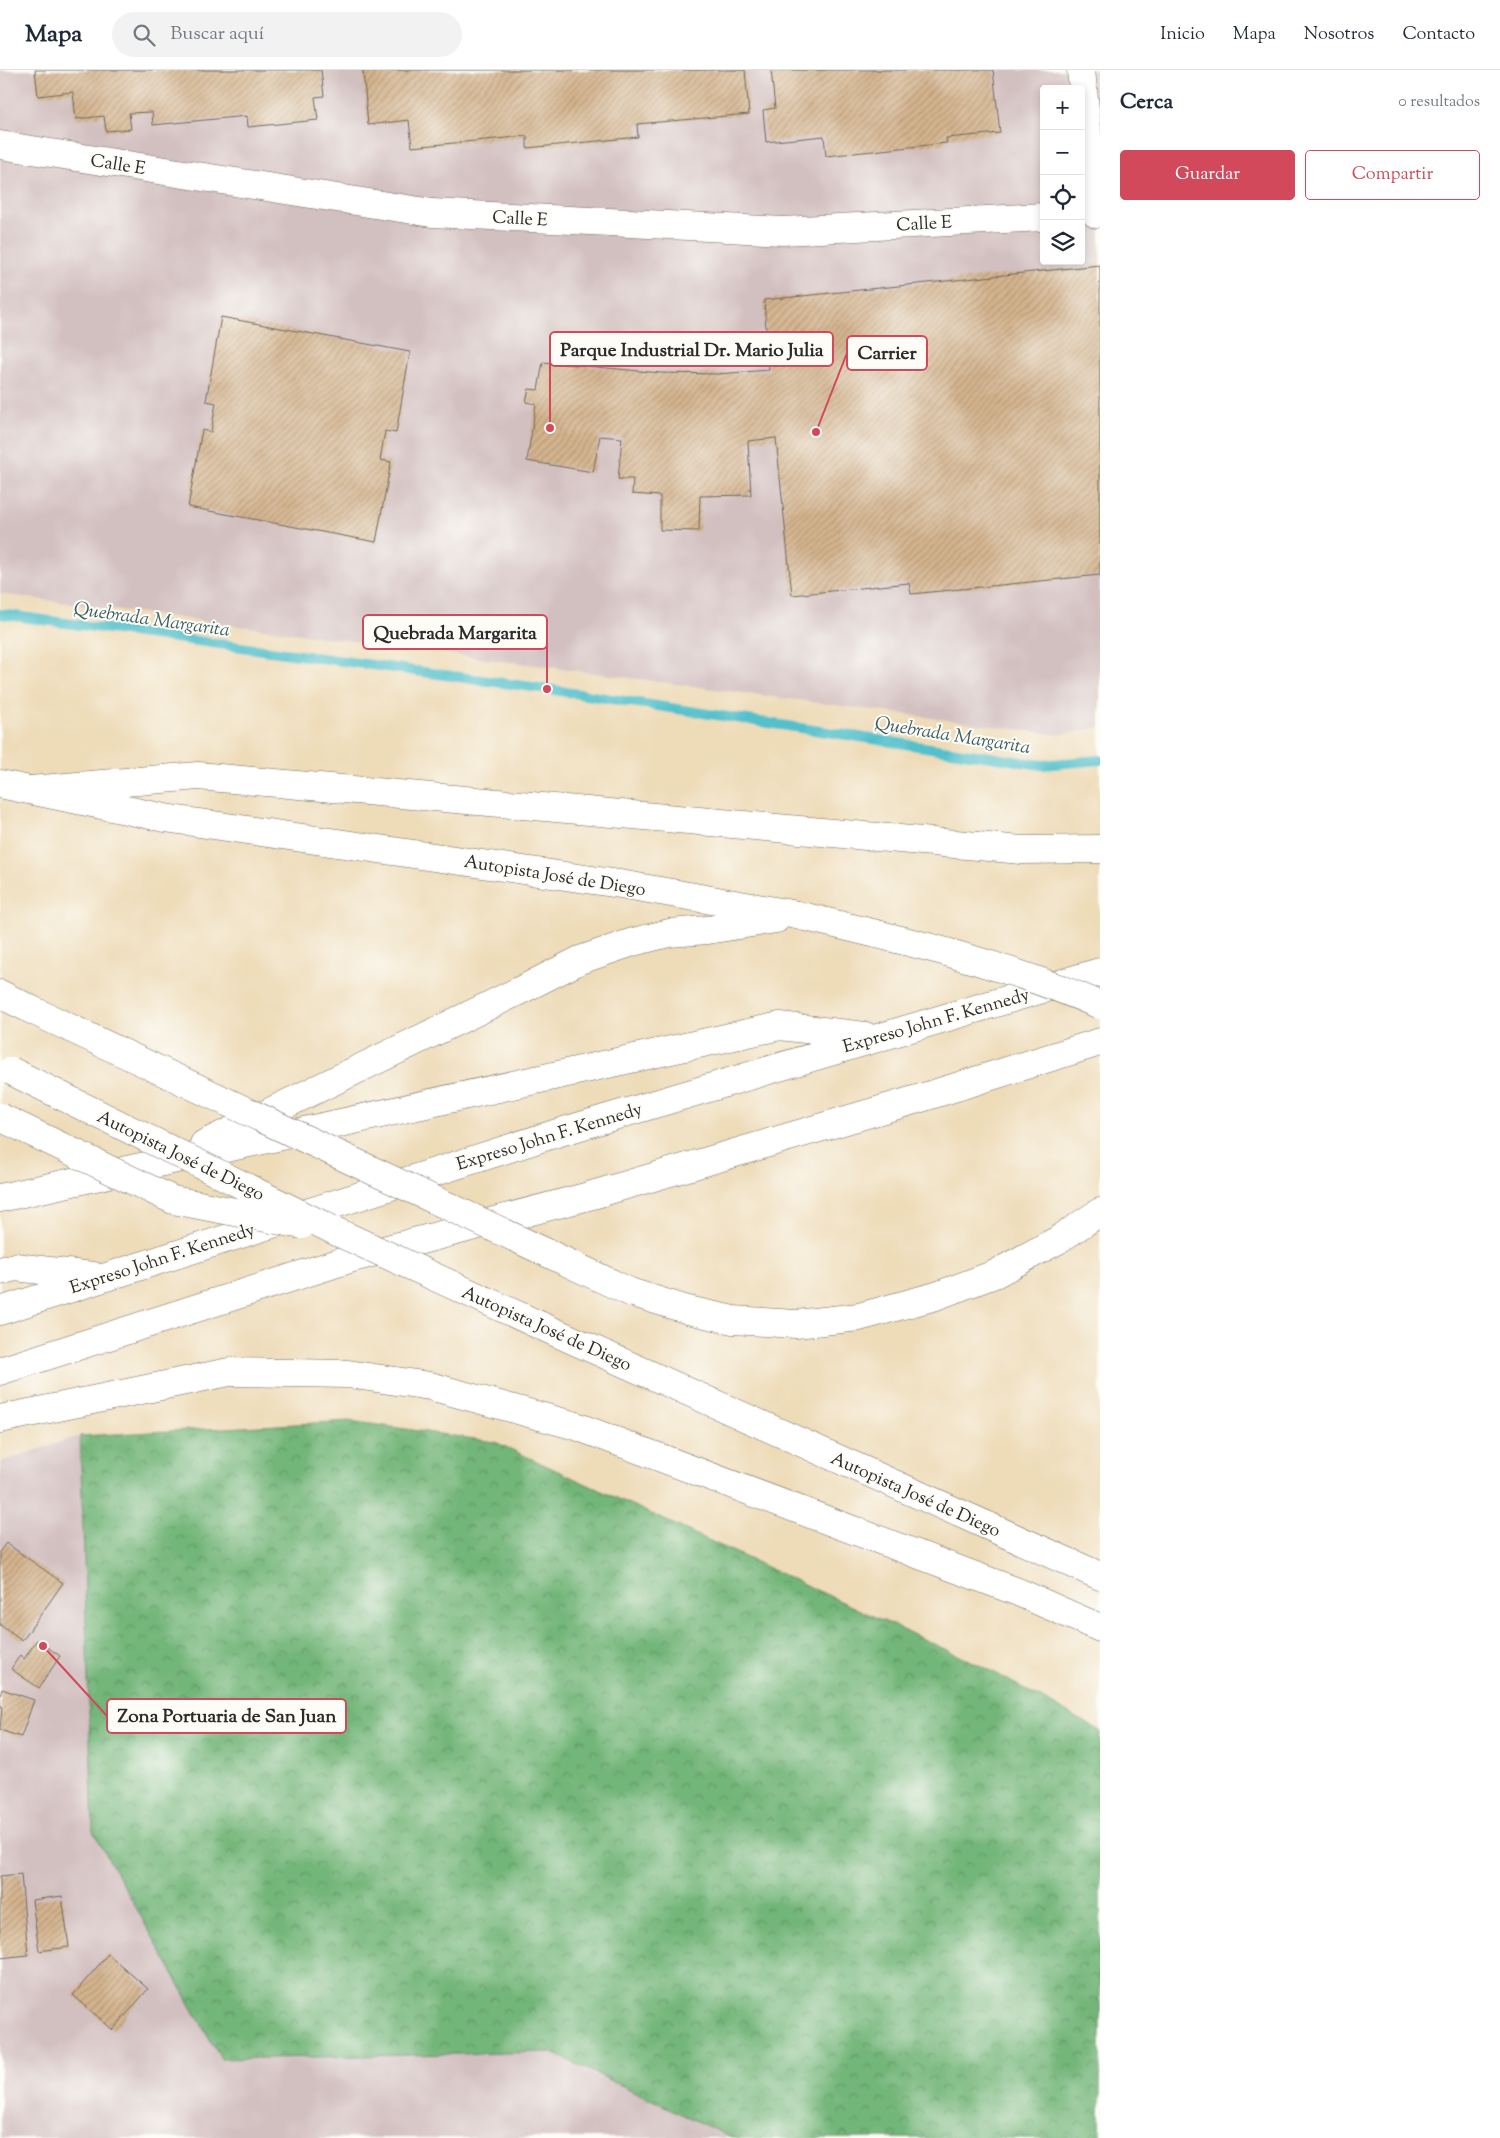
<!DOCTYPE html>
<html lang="es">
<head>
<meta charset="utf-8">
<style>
	:root { --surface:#fff; --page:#f2f2f3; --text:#1f2937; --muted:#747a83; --line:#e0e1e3; --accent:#d1495b }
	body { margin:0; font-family:"Sorts Mill Goudy",serif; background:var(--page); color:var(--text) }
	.controls { position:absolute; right:15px; top:15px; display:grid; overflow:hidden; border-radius:5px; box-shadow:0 2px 8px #0003 }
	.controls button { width:45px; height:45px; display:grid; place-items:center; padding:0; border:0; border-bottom:1px solid var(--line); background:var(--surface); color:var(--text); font:25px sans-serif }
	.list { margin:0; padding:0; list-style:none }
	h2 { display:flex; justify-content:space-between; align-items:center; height:65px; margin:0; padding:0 20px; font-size:21px }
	h2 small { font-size:16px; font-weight:400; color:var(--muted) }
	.actions { display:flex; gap:10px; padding:15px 20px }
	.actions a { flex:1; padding:11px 0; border:1px solid var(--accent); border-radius:5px; text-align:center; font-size:18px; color:var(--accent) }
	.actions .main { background:var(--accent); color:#fff }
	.icon { flex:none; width:28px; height:28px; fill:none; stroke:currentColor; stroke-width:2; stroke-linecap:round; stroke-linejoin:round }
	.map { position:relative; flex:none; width:1100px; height:2068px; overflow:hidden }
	header { display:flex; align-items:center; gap:30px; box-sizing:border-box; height:70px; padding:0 25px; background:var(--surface); border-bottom:1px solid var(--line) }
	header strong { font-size:24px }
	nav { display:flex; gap:28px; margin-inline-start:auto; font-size:18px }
	.search { width:350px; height:45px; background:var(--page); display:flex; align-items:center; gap:12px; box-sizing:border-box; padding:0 18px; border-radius:28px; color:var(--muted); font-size:19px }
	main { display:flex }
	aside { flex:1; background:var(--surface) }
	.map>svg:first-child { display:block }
	.industrial { fill:#d2bfbf; fill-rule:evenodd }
	.forest { fill:url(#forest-crowns); stroke:#4f7052 }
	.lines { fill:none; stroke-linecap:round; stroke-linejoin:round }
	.stream { stroke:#53c0cb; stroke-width:10 }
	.building { fill:url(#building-hatch) }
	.street-casing { stroke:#6f695d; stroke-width:29 }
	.highway-casing { stroke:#6f695d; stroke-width:29 }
	.street { stroke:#fff; stroke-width:28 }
	.highway { stroke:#fff; stroke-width:28 }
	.highway-bridge-casing { stroke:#6f695d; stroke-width:29; stroke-linecap:butt }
	.highway-bridge { stroke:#fff; stroke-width:28 }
	.labels { text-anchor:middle; stroke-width:4; stroke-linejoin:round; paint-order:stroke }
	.street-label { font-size:18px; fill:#2b2b2b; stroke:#fdfcf7 }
	.water-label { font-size:19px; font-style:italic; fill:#395f63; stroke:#fdfcf7 }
	.leader { fill:none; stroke:#d1495b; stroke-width:2 }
	.callout-dot { fill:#d1495b; stroke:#fdfcf7; stroke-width:2 }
	.callout { fill:#fdfcf7; stroke:#d1495b; stroke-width:2 }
	.callout-label { font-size:19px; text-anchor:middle; font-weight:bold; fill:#2b2b2b }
</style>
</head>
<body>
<header>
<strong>Mapa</strong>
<div class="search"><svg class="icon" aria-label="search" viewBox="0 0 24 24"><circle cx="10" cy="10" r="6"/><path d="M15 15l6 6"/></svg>Buscar aquí</div>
<nav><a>Inicio</a><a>Mapa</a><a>Nosotros</a><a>Contacto</a></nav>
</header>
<main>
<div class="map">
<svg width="1100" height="2068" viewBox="0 0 1100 2068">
	<defs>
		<pattern id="forest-crowns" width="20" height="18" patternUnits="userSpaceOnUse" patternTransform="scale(1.25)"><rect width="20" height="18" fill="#73b679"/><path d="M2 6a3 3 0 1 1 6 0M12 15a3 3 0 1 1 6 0" fill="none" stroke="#5f9463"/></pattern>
		<pattern id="building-hatch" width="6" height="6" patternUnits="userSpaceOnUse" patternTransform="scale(1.25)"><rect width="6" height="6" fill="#d5b58f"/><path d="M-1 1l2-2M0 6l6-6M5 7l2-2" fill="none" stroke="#ad9375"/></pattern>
	</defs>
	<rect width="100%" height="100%" fill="#fdfcf7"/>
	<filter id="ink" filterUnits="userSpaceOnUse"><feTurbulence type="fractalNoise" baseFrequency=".02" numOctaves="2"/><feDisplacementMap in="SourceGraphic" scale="10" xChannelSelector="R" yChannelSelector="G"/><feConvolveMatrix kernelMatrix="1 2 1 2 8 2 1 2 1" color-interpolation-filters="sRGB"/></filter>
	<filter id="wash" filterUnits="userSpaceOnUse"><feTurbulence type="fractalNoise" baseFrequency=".0096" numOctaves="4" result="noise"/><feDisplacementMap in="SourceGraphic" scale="20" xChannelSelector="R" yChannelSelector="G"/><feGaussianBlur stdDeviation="1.12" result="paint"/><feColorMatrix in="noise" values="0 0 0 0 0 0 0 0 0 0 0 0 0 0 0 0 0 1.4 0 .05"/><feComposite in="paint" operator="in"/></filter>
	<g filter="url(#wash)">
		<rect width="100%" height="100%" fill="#eedcb9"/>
		<!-- industrial -->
		<g class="industrial">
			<path d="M 0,0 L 1100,0 L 1100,657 L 1060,665 L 0,524 ZM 1044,19 L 1081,19 L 1081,191 L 1044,191 Z"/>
			<path d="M 80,1366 L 93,1760 L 221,1989 L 551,1982 L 732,2068 L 0,2068 L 0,1392 Z"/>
		</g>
		<!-- forest -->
		<path class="forest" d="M 350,1351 L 495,1372 L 988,1599 L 1100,1661 L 1100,2068 L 732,2068 L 551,1982 L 221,1989 L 93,1761 L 80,1366 Z"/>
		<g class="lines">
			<!-- stream -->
			<path class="stream" d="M 0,544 L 547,619 L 1042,695 L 1100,690"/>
		</g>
		<g id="blocks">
			<!-- building -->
			<g class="building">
				<path d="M 35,0 L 321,0 L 324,26 L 315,27 L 318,50 L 248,57 L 247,46 L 153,55 L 152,42 L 129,43 L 131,59 L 106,61 L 104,46 L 76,49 L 73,22 L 38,26 Z"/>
				<path d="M 363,0 L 745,0 L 749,44 L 637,54 L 638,67 L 527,78 L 527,66 L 412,77 L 409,50 L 368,55 Z"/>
				<path d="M 771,0 L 993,0 L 1000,63 L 946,68 L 947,73 L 826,86 L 824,66 L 766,72 L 763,40 L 775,38 Z"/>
				<path d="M 1100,195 L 1100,505 L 911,524 L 909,513 L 792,525 L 776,368 L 748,371 L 751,425 L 700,426 L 699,461 L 660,460 L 660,426 L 632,424 L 633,409 L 618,409 L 622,368 L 600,366 L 593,402 L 527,391 L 536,334 L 526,332 L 529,319 L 538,320 L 543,292 L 661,303 L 718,304 L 769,300 L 764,230 Z"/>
				<path d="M 221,247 L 410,282 L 396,363 L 385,361 L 380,390 L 391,392 L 376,472 L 188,437 L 202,360 L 211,362 L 216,333 L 206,331 Z"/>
				<path d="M 6,1473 L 63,1513 L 22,1571 L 0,1555 L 0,1481 Z"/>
				<path d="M 37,1570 L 60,1586 L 39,1618 L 11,1599 L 20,1585 L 24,1589 Z"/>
				<path d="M 2,1619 L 34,1630 L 21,1667 L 0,1660 L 2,1636 L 0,1635 L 0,1626 Z"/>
				<path d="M 21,1804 L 28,1885 L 0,1888 L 0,1806 Z"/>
				<path d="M 62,1826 L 69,1877 L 39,1881 L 32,1830 Z"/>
				<path d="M 108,1884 L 148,1919 L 113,1960 L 73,1925 Z"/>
			</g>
		</g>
	</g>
	<g filter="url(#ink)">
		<use href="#blocks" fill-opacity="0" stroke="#6f695d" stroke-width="1"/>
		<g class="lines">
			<defs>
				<g id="street">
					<path d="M 1081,0 L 1096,144"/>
					<path d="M 0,75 L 432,143 L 783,161 L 1044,147"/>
				</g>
				<g id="highway">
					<path d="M 0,714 L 165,748 L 620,814 L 797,845"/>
					<path d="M 30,720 L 198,706 L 1022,780 L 1100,779"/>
					<path d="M 0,924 L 32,940"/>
					<path d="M 204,1074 L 525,918 L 580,890 L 633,872 L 669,863 L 707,860 L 776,849"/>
					<path d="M 0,1128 L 780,956 L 865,966"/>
					<path d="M 0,1201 L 15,1197 L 93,1206"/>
					<path d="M 630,1222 L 688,1240 L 733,1250 L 796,1254 L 859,1247 L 936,1226 L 995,1204 L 1058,1170 L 1100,1142"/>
					<path d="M 0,1241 L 557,1063 L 1100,902"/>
					<path d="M 539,1255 L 1100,1506"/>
					<path d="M 0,1301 L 353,1188 L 589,1126 L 921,1028 L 1100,972"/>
					<path d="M 0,1349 L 229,1302 L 348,1304 L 430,1316 L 576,1356 L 1018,1522 L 1100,1558"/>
				</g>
			</defs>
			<!-- street casing -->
			<use href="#street" class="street-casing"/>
			<!-- highway casing -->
			<use href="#highway" class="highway-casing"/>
			<!-- street -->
			<use href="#street" class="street"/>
			<!-- highway -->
			<use href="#highway" class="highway"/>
			<defs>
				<g id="highway-bridge">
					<path d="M 797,845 C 899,869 1004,893 1100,935"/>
					<path d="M 32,940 L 630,1222"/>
					<path d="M 11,1001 L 335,1161 L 539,1255"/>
					<path d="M 0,1047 L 173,1130 L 302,1155"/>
				</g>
			</defs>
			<!-- highway-bridge casing -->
			<use href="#highway-bridge" class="highway-bridge-casing"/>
			<!-- highway-bridge -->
			<use href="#highway-bridge" class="highway-bridge"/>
		</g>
	</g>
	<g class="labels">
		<!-- street labels -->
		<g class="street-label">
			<text transform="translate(118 94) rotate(9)" y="6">Calle E</text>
			<text transform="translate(520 148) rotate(3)" y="6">Calle E</text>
			<text transform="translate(924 153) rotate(-3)" y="6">Calle E</text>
			<text transform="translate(555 805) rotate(9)" y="6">Autopista José de Diego</text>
			<text transform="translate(936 950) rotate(-16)" y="6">Expreso John F. Kennedy</text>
			<text transform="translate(549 1066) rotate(-17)" y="6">Expreso John F. Kennedy</text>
			<text transform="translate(181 1085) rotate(26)" y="6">Autopista José de Diego</text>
			<text transform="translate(162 1188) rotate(-18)" y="6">Expreso John F. Kennedy</text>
			<text transform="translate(547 1258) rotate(24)" y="6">Autopista José de Diego</text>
			<text transform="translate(916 1424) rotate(24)" y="6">Autopista José de Diego</text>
		</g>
		<!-- water labels -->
		<g class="water-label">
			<text transform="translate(152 548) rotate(8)" y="7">Quebrada Margarita</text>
			<text transform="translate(953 664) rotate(9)" y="7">Quebrada Margarita</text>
		</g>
	</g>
	<!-- callouts -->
	<path class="leader" d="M550 358L550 279M816 362L847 283M547 619L547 562M43 1576L107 1646"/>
	<g class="callout-dot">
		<circle cx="550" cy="358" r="5"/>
		<circle cx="816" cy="362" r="5"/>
		<circle cx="547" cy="619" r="5"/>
		<circle cx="43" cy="1576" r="5"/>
	</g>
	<g class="callout">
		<rect x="550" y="262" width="283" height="34" rx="5"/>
		<rect x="847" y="266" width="80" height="34" rx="5"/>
		<rect x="363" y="545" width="184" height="34" rx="5"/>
		<rect x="107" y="1629" width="239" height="34" rx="5"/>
	</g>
	<g class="callout-label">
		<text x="692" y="286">Parque Industrial Dr. Mario Julia</text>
		<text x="887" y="289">Carrier</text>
		<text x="455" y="569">Quebrada Margarita</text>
		<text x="227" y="1652">Zona Portuaria de San Juan</text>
	</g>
</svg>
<div class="controls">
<button>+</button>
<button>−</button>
<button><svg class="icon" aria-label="locate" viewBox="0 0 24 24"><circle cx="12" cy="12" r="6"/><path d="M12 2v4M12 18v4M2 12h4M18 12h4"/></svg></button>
<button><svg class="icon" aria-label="layers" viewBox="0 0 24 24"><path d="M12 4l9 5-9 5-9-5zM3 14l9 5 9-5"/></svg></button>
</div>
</div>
<aside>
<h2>Cerca<small>0 resultados</small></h2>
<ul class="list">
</ul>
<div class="actions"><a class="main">Guardar</a><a>Compartir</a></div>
</aside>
</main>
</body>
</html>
